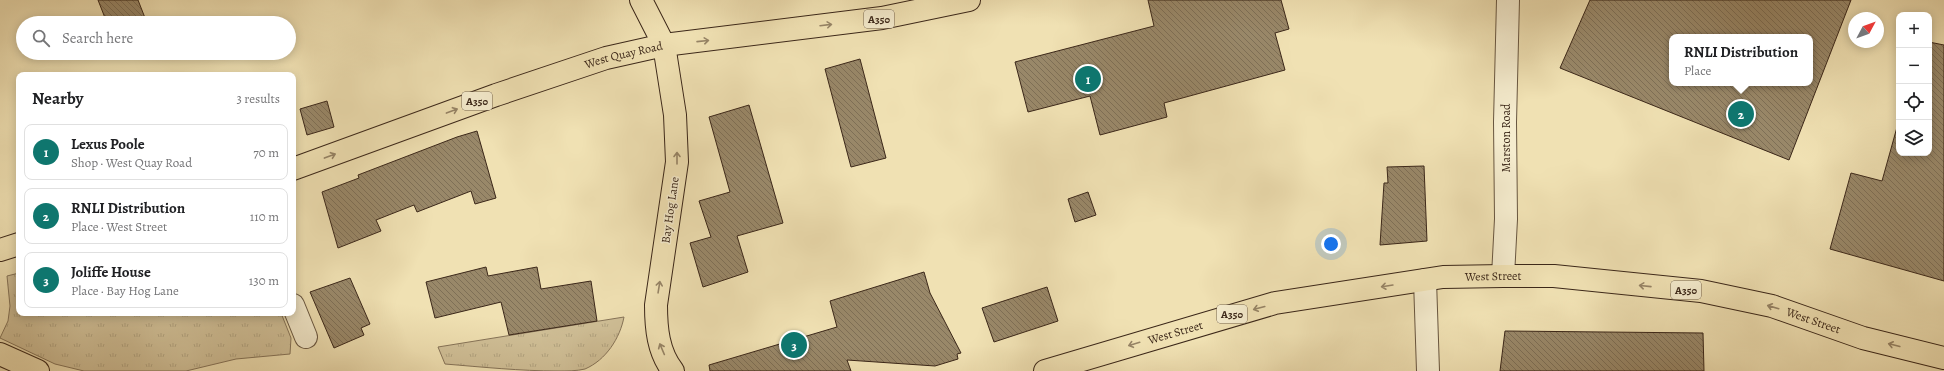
<!DOCTYPE html>
<html lang="en">
<head>
<meta charset="utf-8">
<style>
	:root { --surface:#fff; --page:#f6f6f6; --text:#202124; --muted:#757577; --line:#e0e0e0; --accent:#0f766e }
	body { margin:0; font-family:Alegreya,serif; background:var(--page); color:var(--text) }
	.controls { position:absolute; right:12px; top:12px; display:grid; overflow:hidden; border-radius:8px; box-shadow:0 2px 10px #0003 }
	.controls button { width:36px; height:36px; display:grid; place-items:center; padding:0; border:0; border-bottom:1px solid var(--line); background:var(--surface); color:var(--text); font:20px sans-serif }
	.compass { position:absolute; left:1848px; top:12px; width:36px; height:36px; border-radius:50%; background:var(--surface); box-shadow:0 2px 10px #0003; rotate:49deg }
	.you { position:absolute; left:1331px; top:244px; width:14px; height:14px; margin:-10px; border:3px solid #fff; border-radius:50%; background:#1a73e8; box-shadow:0 0 0 6px #1a73e833 }
	.badge { display:grid; place-items:center; width:26px; height:26px; border-radius:50%; background:var(--accent); color:#fff; font-size:13px; font-weight:700 }
	.pin { position:absolute; translate:-50% -50%; border:2px solid #fff; box-shadow:0 1px 4px #0006 }
	.popup { position:absolute; left:1669px; top:34px; width:144px; height:52px; box-sizing:border-box; display:grid; place-content:center; border-radius:8px; background:var(--surface); filter:drop-shadow(0 1px 3px #0005); font-size:13px; white-space:nowrap; color:var(--muted) }
	.popup b { font-size:15px; color:var(--text) }
	.popup::after { content:''; position:absolute; left:50%; top:100%; margin-left:-8px; border:8px solid transparent; border-top-color:var(--surface) }
	.list { margin:0; padding:0; list-style:none }
	h2 { display:flex; justify-content:space-between; align-items:center; height:52px; margin:0; padding:0 16px; font-size:17px }
	h2 small { font-size:13px; font-weight:400; color:var(--muted) }
	.list li { display:grid; grid-template-columns:26px 1fr auto; gap:12px; align-items:center; box-sizing:border-box; height:56px; margin:0 8px 8px; padding:0 8px; border:1px solid var(--line); border-radius:8px }
	.list b { display:block; font-size:15px; white-space:nowrap }
	.list p { margin:0; font-size:13px; white-space:nowrap; color:var(--muted) }
	.list em { font-size:13px; font-style:normal; color:var(--muted) }
	.icon { flex:none; width:22px; height:22px; fill:none; stroke:currentColor; stroke-width:2; stroke-linecap:round; stroke-linejoin:round }
	.map { position:relative; flex:none; width:1944px; height:371px; overflow:hidden }
	.search { position:absolute; background:var(--surface); box-shadow:0 2px 10px #0003; left:16px; top:16px; width:280px; height:44px; display:flex; align-items:center; gap:10px; box-sizing:border-box; padding:0 14px; border-radius:22px; color:var(--muted); font-size:15px }
	.panel { position:absolute; background:var(--surface); box-shadow:0 2px 10px #0003; left:16px; top:72px; width:280px; height:244px; border-radius:8px }
	.map>svg:first-child { display:block }
	.grass { fill:url(#grass-tufts); stroke:#867459 }
	.building { fill:url(#building-back-hatch); stroke:#3b2719; fill-rule:evenodd }
	.lines { fill:none; stroke-linecap:round; stroke-linejoin:round }
	.minor-casing { stroke:#685640; stroke-width:24 }
	.highway-casing { stroke:#3b2719; stroke-width:24 }
	.minor { stroke:#f5ecce; stroke-width:22 }
	.highway { stroke:#f0e1b3; stroke-width:22 }
	.oneway { stroke:#968466 }
	.labels { text-anchor:middle; stroke-width:3; stroke-linejoin:round; paint-order:stroke }
	.shield { fill:#f5ecce; stroke:#73624f; stroke-width:1 }
	.shield-label { font-size:11px; font-weight:bold; fill:#3b2719 }
	.street-label { font-size:12px; fill:#3b2719; stroke:#f5ecce }
</style>
</head>
<body>
<div class="map">
<svg width="1944" height="371" viewBox="0 0 1944 371">
	<defs>
		<pattern id="grass-tufts" width="24" height="20" patternUnits="userSpaceOnUse"><rect width="24" height="20" fill="#d1c199"/><path d="M3 7l-1-3M5 7V3M7 7l1-3M15 17l-1-3M17 17v-4M19 17l1-3" fill="none" stroke="#b4a683"/></pattern>
		<pattern id="building-back-hatch" width="6" height="6" patternUnits="userSpaceOnUse"><rect width="6" height="6" fill="#998869"/><path d="M-1 5l2 2M0 0l6 6M5-1l2 2" fill="none" stroke="#7e6f56"/></pattern>
	</defs>
	<rect width="100%" height="100%" fill="#f0e1b3"/>
	<filter id="stains"><feTurbulence type="fractalNoise" baseFrequency=".005" numOctaves="4"/><feColorMatrix values="0 0 0 0 .2 0 0 0 0 .09 0 0 0 0 .02 0 0 0 .5 -.17"/></filter>
	<radialGradient id="worn" r=".72"><stop offset=".6" stop-color="#630" stop-opacity="0"/><stop offset="1" stop-color="#630" stop-opacity=".3"/></radialGradient>
	<!-- grass -->
	<g class="grass">
		<path d="M 19,273 L 19,313 L 281,313 L 291,338 L 290,354 L 236,359 L 186,371 L 84,371 L 55,364 L 0,338 L 8,321 L 10,306 L 7,276 Z"/>
		<path d="M 624,317 C 620,338 606,360 585,369 C 577,371 567,371 558,371 C 520,371 482,367 445,364 L 438,347 Z"/>
	</g>
	<!-- building -->
	<g class="building">
		<path d="M 98,0 L 138,0 L 147,23 L 107,23 Z"/>
		<path d="M 1148,0 L 1281,0 L 1289,29 L 1275,33 L 1285,70 L 1164,103 L 1167,117 L 1100,135 L 1090,96 L 1028,112 L 1015,62 L 1154,26 Z"/>
		<path d="M 1590,0 L 1851,0 L 1789,160 L 1560,68 ZM 1672,37 L 1810,37 L 1810,83 L 1672,83 Z"/>
		<path d="M 1929,42 L 1944,45 L 1944,281 L 1830,249 L 1851,173 L 1882,181 L 1899,120 L 1899,153 L 1929,153 Z"/>
		<path d="M 860,59 L 886,158 L 851,167 L 825,69 Z"/>
		<path d="M 327,101 L 334,127 L 307,135 L 300,109 Z"/>
		<path d="M 749,105 L 783,223 L 737,236 L 748,272 L 703,287 L 690,243 L 711,237 L 699,201 L 730,192 L 709,117 Z"/>
		<path d="M 477,131 L 496,198 L 475,204 L 471,191 L 417,212 L 414,205 L 376,220 L 381,231 L 338,248 L 322,192 L 359,178 L 358,175 L 457,137 Z"/>
		<path d="M 1424,166 L 1427,241 L 1380,245 L 1384,183 L 1388,183 L 1387,167 Z"/>
		<path d="M 1088,192 L 1096,215 L 1075,222 L 1068,199 Z"/>
		<path d="M 486,267 L 488,276 L 537,267 L 541,289 L 591,281 L 597,321 L 509,335 L 501,302 L 435,318 L 426,282 Z"/>
		<path d="M 924,272 L 930,293 L 961,353 L 957,354 L 958,359 L 935,366 L 847,360 L 851,371 L 710,371 L 709,365 L 837,327 L 830,301 Z"/>
		<path d="M 350,278 L 370,324 L 361,328 L 364,335 L 334,348 L 310,292 Z"/>
		<path d="M 1047,287 L 1058,321 L 994,342 L 982,308 Z"/>
		<path d="M 1505,331 L 1703,333 L 1704,371 L 1500,371 Z"/>
	</g>
	<g class="lines">
		<defs>
			<g id="minor">
				<path d="M 1503,276 L 1506,219 L 1505,122 L 1508,0"/>
				<path d="M 1425,280 L 1428,371"/>
				<path d="M 293,305 L 306,337"/>
			</g>
			<g id="highway">
				<path d="M 641,0 L 664,45 L 675,115 L 677,162 L 656,305 C 656,328 658,352 673,371"/>
				<path id="s1" d="M 293,169 L 496,95 L 606,58 L 664,45 L 882,18 L 969,0"/>
				<path d="M 0,250 L 19,244"/>
				<path d="M 0,354 L 38,371"/>
				<path id="s2" d="M 1045,371 L 1275,303 L 1443,277 L 1503,276 L 1554,276 L 1701,291 L 1772,306 L 1863,338 L 1944,358"/>
			</g>
		</defs>
		<!-- minor casing -->
		<use href="#minor" class="minor-casing"/>
		<!-- highway casing -->
		<use href="#highway" class="highway-casing"/>
		<!-- minor -->
		<use href="#minor" class="minor"/>
		<!-- highway -->
		<use href="#highway" class="highway"/>
	</g>
	<!-- one-way arrows -->
	<defs><path id="oneway-shaft" d="M-6 0H5M1.5-3L5.5 0L1.5 3" fill="none" stroke-width="1.6" stroke-linecap="round" stroke-linejoin="round"/></defs>
	<g class="oneway">
		<use href="#oneway-shaft" transform="translate(826 25) rotate(-7)"/>
		<use href="#oneway-shaft" transform="translate(703 41) rotate(-6)"/>
		<use href="#oneway-shaft" transform="translate(452 111) rotate(-20)"/>
		<use href="#oneway-shaft" transform="translate(330 156) rotate(-20)"/>
		<use href="#oneway-shaft" transform="translate(677 158) rotate(-90)"/>
		<use href="#oneway-shaft" transform="translate(1387 286) rotate(171)"/>
		<use href="#oneway-shaft" transform="translate(1645 286) rotate(-174)"/>
		<use href="#oneway-shaft" transform="translate(659 287) rotate(-81)"/>
		<use href="#oneway-shaft" transform="translate(1773 307) rotate(-164)"/>
		<use href="#oneway-shaft" transform="translate(1259 308) rotate(165)"/>
		<use href="#oneway-shaft" transform="translate(1134 344) rotate(163)"/>
		<use href="#oneway-shaft" transform="translate(1894 345) rotate(-166)"/>
		<use href="#oneway-shaft" transform="translate(662 349) rotate(-113)"/>
	</g>
	<g class="labels">
		<!-- shield labels -->
		<g class="shield">
			<rect x="864" y="10" width="30" height="18" rx="3"/>
			<rect x="462" y="92" width="30" height="18" rx="3"/>
			<rect x="1671" y="281" width="30" height="18" rx="3"/>
			<rect x="1217" y="305" width="30" height="18" rx="3"/>
		</g>
		<g class="shield-label">
			<text x="879" y="23">A350</text>
			<text x="477" y="105">A350</text>
			<text x="1686" y="294">A350</text>
			<text x="1232" y="318">A350</text>
		</g>
		<!-- street labels -->
		<g class="street-label">
			<text dy="4" stroke="none"><textPath href="#s1" startOffset="350">West Quay Road</textPath></text>
			<text transform="translate(1506 138) rotate(-90)" y="4">Marston Road</text>
			<text transform="translate(670 210) rotate(-82)" y="4">Bay Hog Lane</text>
			<text dy="4" stroke="none"><textPath href="#s2" startOffset="460">West Street</textPath></text>
			<text dy="4" stroke="none"><textPath href="#s2" startOffset="785">West Street</textPath></text>
			<text dy="4" stroke="none"><textPath href="#s2" startOffset="136">West Street</textPath></text>
		</g>
	</g>
	<rect width="100%" height="100%" filter="url(#stains)"/>
	<rect width="100%" height="100%" fill="url(#worn)"/>
</svg>
<div class="controls">
<button>+</button>
<button>−</button>
<button><svg class="icon" aria-label="locate" viewBox="0 0 24 24"><circle cx="12" cy="12" r="6"/><path d="M12 2v4M12 18v4M2 12h4M18 12h4"/></svg></button>
<button><svg class="icon" aria-label="layers" viewBox="0 0 24 24"><path d="M12 4l9 5-9 5-9-5zM3 14l9 5 9-5"/></svg></button>
</div>
<svg class="compass" viewBox="-18 -18 36 36"><path d="M0-13l5 13h-10z" fill="#e53935"/><path d="M0 13l5-13h-10z" fill="#757577"/></svg>
<div class="you"></div>
<div class="pin badge" style="left:1088px;top:79px">1</div>
<div class="pin badge" style="left:1741px;top:114px">2</div>
<div class="popup"><b>RNLI Distribution</b>Place</div>
<div class="pin badge" style="left:794px;top:345px">3</div>
<div class="search"><svg class="icon" aria-label="search" viewBox="0 0 24 24"><circle cx="10" cy="10" r="6"/><path d="M15 15l6 6"/></svg>Search here</div>
<section class="panel">
<h2>Nearby<small>3 results</small></h2>
<ul class="list">
<li><span class="badge">1</span><div><b>Lexus Poole</b><p>Shop · West Quay Road</p></div><em>70 m</em></li>
<li><span class="badge">2</span><div><b>RNLI Distribution</b><p>Place · West Street</p></div><em>110 m</em></li>
<li><span class="badge">3</span><div><b>Joliffe House</b><p>Place · Bay Hog Lane</p></div><em>130 m</em></li>
</ul>
</section>
</div>
</body>
</html>
